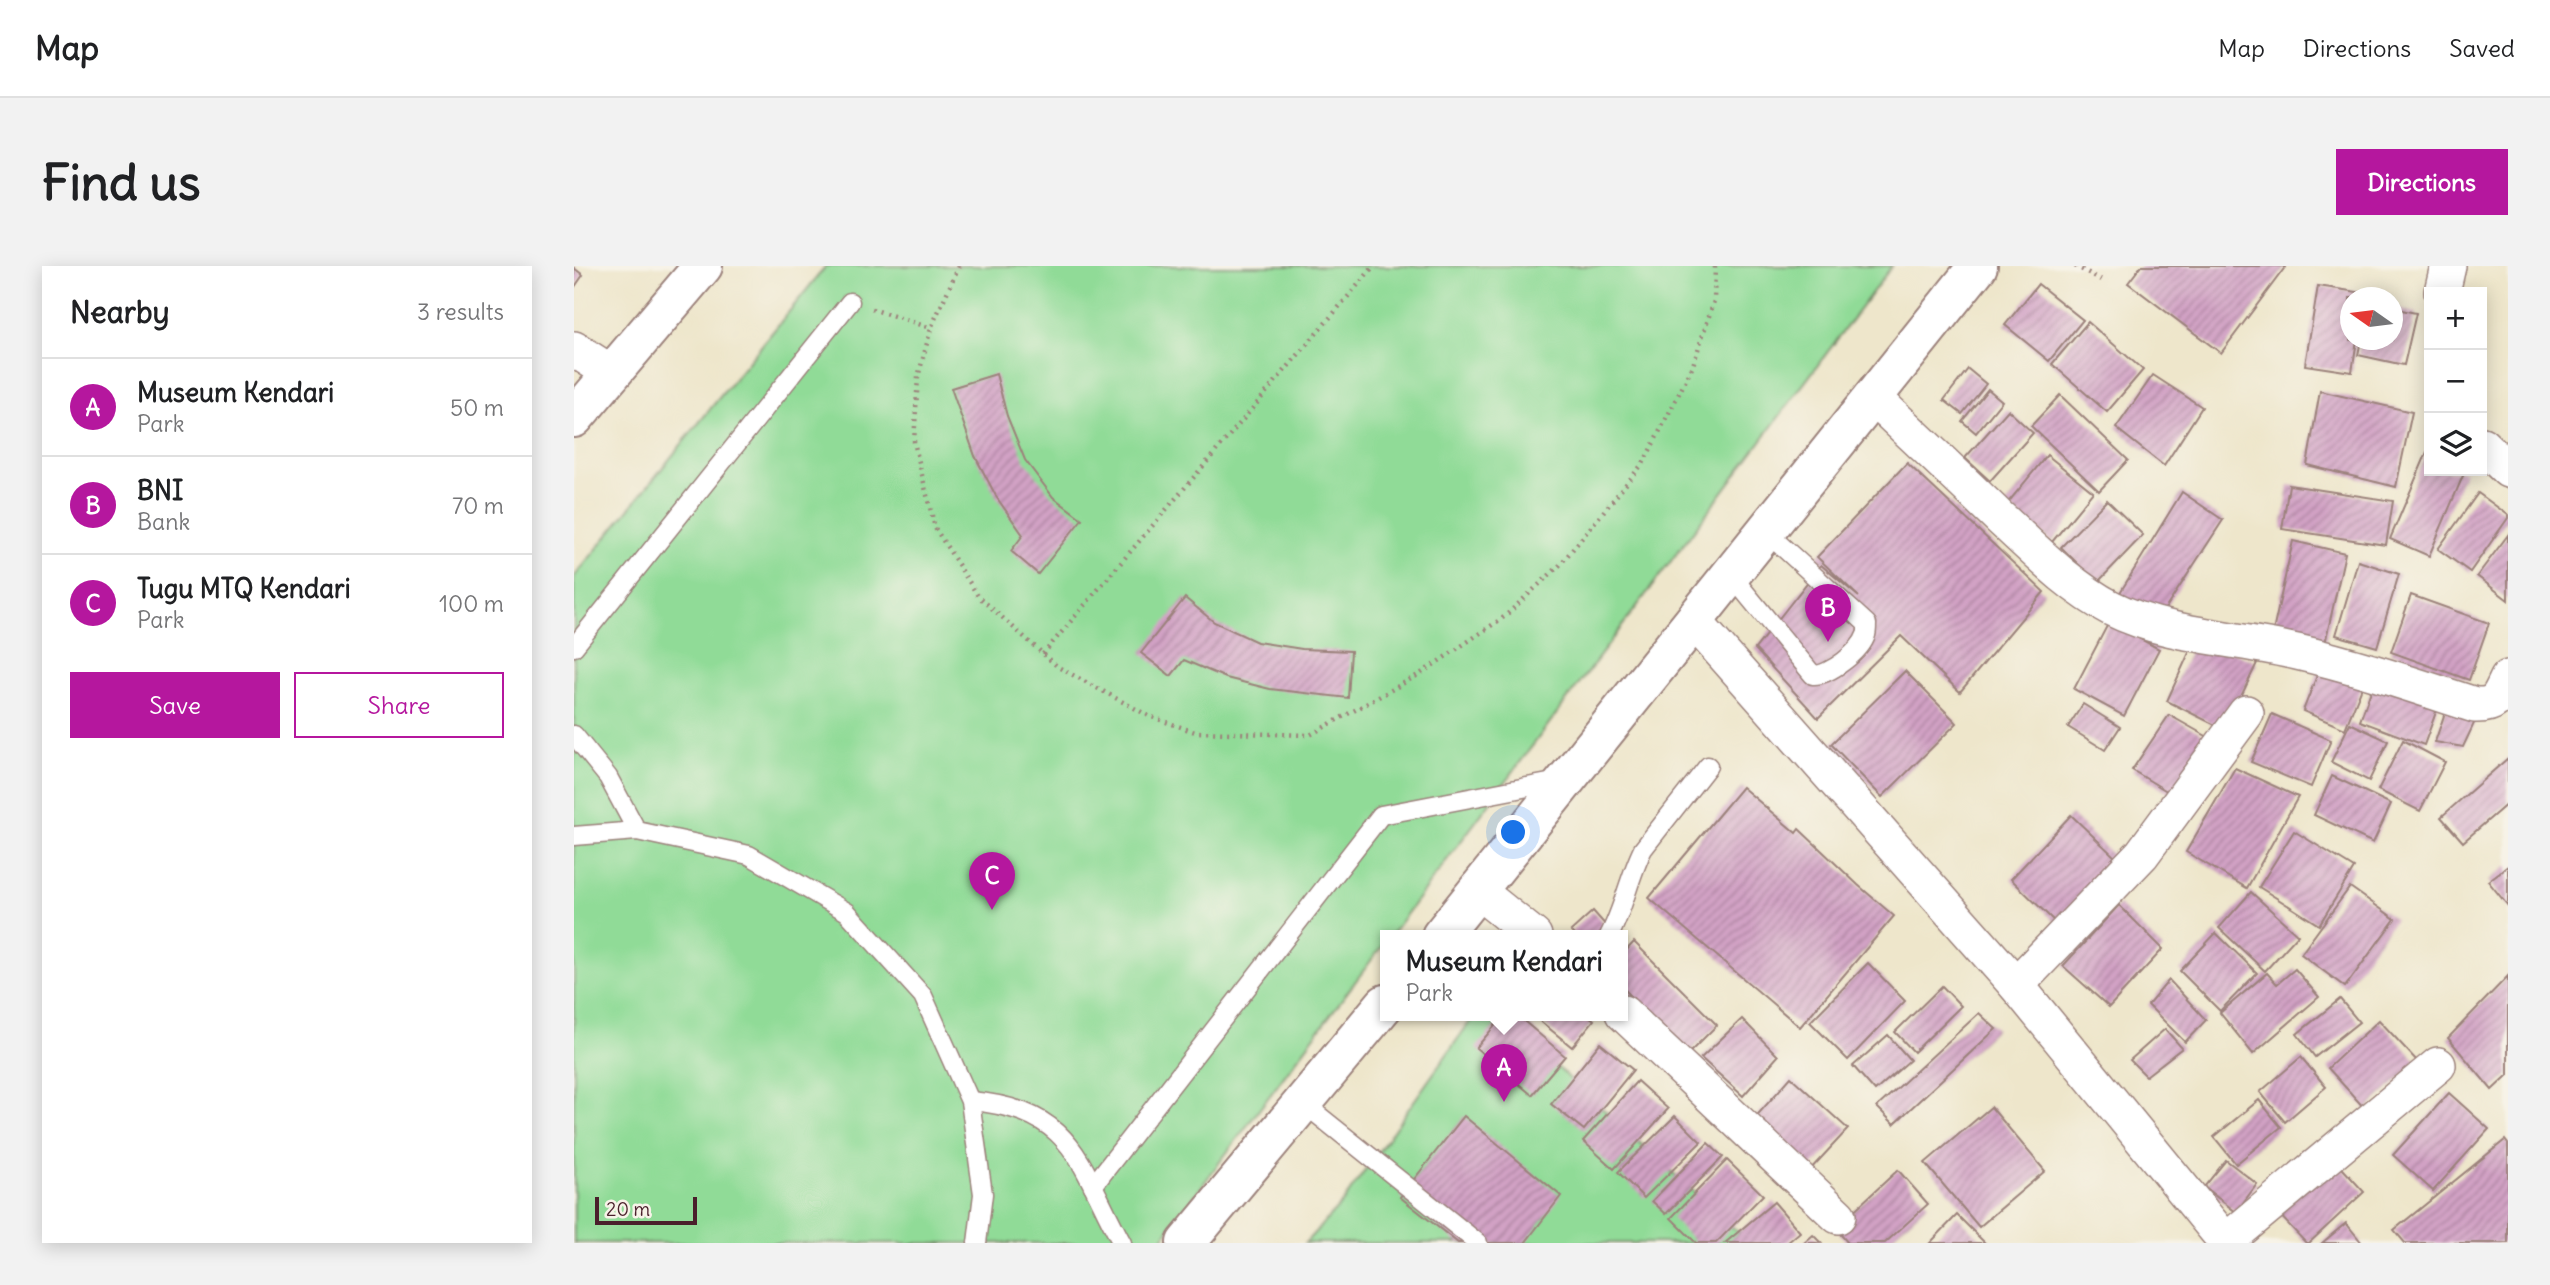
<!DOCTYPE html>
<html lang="en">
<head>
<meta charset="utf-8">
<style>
	:root { --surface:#fff; --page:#f2f2f2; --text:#202124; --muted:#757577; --line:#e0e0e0; --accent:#b5179e }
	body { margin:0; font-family:Delius,sans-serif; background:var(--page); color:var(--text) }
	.controls { position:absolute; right:21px; top:21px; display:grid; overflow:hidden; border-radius:0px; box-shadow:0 4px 18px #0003 }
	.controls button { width:63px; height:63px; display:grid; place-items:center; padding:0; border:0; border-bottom:2px solid var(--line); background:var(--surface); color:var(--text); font:35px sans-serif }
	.compass { position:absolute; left:1766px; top:21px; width:63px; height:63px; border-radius:50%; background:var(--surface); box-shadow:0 4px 18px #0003; rotate:284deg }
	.scale { position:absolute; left:21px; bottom:18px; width:102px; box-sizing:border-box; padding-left:7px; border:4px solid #4a1f2b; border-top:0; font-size:19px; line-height:24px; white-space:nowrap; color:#4a1f2b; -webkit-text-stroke:5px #f7f3e8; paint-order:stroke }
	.you { position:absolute; left:940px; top:567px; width:24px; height:24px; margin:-18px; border:5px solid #fff; border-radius:50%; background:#1a73e8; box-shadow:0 0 0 10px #1a73e833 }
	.badge { display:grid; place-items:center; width:46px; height:46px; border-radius:50%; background:var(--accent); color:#fff; font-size:23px; font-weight:700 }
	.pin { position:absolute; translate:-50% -58px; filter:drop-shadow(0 2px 4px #0008) }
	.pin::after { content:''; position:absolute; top:37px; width:24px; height:21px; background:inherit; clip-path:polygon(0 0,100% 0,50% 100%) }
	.popup { position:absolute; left:806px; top:664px; width:248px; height:91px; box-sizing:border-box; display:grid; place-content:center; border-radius:0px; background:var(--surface); filter:drop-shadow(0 2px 5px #0005); font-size:23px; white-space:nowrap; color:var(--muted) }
	.popup b { font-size:26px; color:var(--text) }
	.popup::after { content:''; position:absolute; left:50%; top:100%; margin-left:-14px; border:14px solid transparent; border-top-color:var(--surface) }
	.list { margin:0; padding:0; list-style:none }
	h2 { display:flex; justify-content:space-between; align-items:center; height:91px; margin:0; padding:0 28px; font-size:30px }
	h2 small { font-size:23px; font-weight:400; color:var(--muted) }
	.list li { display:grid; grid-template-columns:46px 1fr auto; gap:21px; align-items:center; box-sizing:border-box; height:98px; padding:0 28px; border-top:2px solid var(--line) }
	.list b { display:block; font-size:26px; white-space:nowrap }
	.list p { margin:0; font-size:23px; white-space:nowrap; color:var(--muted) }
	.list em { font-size:23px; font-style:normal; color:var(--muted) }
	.actions { display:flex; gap:14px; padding:21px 28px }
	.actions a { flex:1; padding:16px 0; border:2px solid var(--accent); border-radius:0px; text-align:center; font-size:24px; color:var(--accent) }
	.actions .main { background:var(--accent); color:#fff }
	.icon { flex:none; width:38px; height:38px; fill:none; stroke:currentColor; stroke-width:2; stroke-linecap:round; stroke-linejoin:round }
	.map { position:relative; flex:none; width:1934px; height:977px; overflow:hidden; border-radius:0px }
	header { display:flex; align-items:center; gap:42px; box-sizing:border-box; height:98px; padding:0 35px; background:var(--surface); border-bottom:2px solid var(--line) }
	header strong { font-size:33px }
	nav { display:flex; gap:38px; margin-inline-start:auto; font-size:24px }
	.intro { display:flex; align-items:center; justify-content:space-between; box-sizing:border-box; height:168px; padding:0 42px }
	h1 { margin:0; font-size:49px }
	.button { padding:18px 32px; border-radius:0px; background:var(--accent); color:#fff; font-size:24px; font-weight:700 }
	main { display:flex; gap:42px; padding:0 42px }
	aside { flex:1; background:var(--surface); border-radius:0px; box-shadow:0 4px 18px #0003 }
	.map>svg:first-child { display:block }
	.park { fill:#90db97; stroke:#6d7d61; stroke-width:2 }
	.building { fill:url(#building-hatch) }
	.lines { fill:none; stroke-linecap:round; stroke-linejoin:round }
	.service-casing { stroke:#9c827b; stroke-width:21 }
	.minor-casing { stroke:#9c827b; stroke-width:38 }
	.tertiary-casing { stroke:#9c827b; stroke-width:42 }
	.path { stroke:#9c827b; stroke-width:4.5; stroke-dasharray:2 5; stroke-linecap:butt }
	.service { stroke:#fff; stroke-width:18 }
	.minor { stroke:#fff; stroke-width:35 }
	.tertiary { stroke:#fff; stroke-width:38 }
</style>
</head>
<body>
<header>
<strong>Map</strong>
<nav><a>Map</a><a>Directions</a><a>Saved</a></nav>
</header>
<div class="intro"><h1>Find us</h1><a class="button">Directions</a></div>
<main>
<aside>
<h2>Nearby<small>3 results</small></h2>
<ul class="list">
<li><span class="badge">A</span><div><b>Museum Kendari</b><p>Park</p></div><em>50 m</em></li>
<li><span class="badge">B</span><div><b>BNI</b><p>Bank</p></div><em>70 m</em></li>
<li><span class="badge">C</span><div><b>Tugu MTQ Kendari</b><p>Park</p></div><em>100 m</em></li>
</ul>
<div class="actions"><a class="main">Save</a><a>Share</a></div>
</aside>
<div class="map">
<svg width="1934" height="977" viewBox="0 0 1934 977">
	<defs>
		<pattern id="building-hatch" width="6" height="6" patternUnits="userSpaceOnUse" patternTransform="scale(1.75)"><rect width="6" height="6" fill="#d2a2c5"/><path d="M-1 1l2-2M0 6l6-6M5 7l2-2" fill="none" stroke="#ac83a0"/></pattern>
	</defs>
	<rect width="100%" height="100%" fill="#f7f3e8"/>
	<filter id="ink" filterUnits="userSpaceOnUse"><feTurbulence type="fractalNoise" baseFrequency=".0143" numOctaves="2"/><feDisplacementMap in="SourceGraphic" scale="14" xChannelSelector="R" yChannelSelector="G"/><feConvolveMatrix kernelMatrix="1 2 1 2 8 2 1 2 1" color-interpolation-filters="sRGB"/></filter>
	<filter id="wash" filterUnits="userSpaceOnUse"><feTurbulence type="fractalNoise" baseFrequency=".00686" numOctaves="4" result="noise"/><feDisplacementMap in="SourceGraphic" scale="28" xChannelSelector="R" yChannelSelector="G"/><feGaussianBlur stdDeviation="1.57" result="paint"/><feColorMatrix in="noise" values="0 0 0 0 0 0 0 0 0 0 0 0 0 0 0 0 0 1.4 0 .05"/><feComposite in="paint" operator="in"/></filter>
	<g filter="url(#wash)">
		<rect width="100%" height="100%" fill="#eee6cb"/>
		<!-- park -->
		<g class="park">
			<path d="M 252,0 L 1318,0 L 816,670 L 811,670 L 811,676 L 585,977 L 0,977 L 0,311 Z"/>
			<path d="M 900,750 L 927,750 L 1176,977 L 731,977 L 768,937 Z"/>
		</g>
		<g id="blocks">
			<!-- building -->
			<g class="building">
				<path d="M 1567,0 L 1712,0 L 1647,87 L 1554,17 Z"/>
				<path d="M 0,2 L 9,9 L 0,22 Z"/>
				<path d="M 1464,18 L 1509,54 L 1475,95 L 1431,59 Z"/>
				<path d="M 1744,20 L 1790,27 L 1789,32 L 1776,32 L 1776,74 L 1783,74 L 1778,106 L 1731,99 Z"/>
				<path d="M 1818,42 L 1842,47 L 1830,99 L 1784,89 L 1787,74 L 1818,74 Z"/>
				<path d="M 1514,56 L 1569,104 L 1533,146 L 1478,98 Z"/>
				<path d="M 1394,103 L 1412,118 L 1388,148 L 1370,134 Z"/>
				<path d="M 422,108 L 433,150 L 451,194 L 479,231 L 508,253 L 464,308 L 437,285 L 449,269 L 423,232 L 401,190 L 377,122 Z"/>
				<path d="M 1579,109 L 1628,141 L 1590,200 L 1542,162 Z"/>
				<path d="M 1414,123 L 1428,135 L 1402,167 L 1388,155 Z"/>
				<path d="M 1746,125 L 1838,146 L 1822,221 L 1733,199 Z"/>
				<path d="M 1486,129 L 1554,194 L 1525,225 L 1457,160 Z"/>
				<path d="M 1434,144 L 1459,167 L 1416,215 L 1391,192 Z"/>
				<path d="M 1853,186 L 1855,187 L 1855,205 L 1891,205 L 1855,290 L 1816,273 Z"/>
				<path d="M 1473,189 L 1519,226 L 1478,276 L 1432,239 Z"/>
				<path d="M 1333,197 L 1470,326 L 1386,426 L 1327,370 L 1244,452 L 1181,383 L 1247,299 L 1285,331 L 1243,291 Z"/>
				<path d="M 1715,219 L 1819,235 L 1812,279 L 1708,263 Z"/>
				<path d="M 1608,226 L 1649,254 L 1584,354 L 1542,333 Z"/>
				<path d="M 1904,227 L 1934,249 L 1934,252 L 1896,306 L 1864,283 Z"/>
				<path d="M 1533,234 L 1569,269 L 1523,317 L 1487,281 Z"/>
				<path d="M 1934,269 L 1934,334 L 1903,310 Z"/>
				<path d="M 1719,275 L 1771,287 L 1750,382 L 1698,370 Z"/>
				<path d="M 1784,295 L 1825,308 L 1803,381 L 1762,369 Z"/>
				<path d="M 1837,329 L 1915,357 L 1895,414 L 1817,386 Z"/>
				<path d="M 611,332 L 640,356 L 683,376 L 728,383 L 777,385 L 774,432 L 696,423 L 652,412 L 610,394 L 597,410 L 567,387 Z"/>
				<path d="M 1535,356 L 1585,383 L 1550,450 L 1500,423 Z"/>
				<path d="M 1623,369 L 1683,397 L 1651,464 L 1593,435 Z"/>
				<path d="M 1747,399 L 1790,416 L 1771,463 L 1729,445 Z"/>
				<path d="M 1331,405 L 1383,457 L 1308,531 L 1257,478 Z"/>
				<path d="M 1802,411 L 1866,435 L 1850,479 L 1786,455 Z"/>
				<path d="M 1878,426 L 1911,434 L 1889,481 L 1861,476 Z"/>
				<path d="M 1509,438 L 1546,461 L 1531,484 L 1494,461 Z"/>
				<path d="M 1698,448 L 1757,474 L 1737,521 L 1677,496 Z"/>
				<path d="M 1595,449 L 1634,471 L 1596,527 L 1558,504 Z"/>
				<path d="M 1776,457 L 1814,475 L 1795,515 L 1757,496 Z"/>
				<path d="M 1829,474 L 1871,496 L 1846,545 L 1804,524 Z"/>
				<path d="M 1934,492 L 1934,537 L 1889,576 L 1867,551 Z"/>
				<path d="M 1661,502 L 1724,531 L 1673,622 L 1612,586 Z"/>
				<path d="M 1758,510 L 1817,538 L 1799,577 L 1740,549 Z"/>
				<path d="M 1168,521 L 1222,567 L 1225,563 L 1284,619 L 1320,650 L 1226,761 L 1075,632 Z"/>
				<path d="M 1497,549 L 1542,592 L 1482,657 L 1437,613 Z"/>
				<path d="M 1720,565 L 1780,602 L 1745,659 L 1685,621 Z"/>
				<path d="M 1934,600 L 1934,640 L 1914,615 Z"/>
				<path d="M 1776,621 L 1821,653 L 1771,721 L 1727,688 Z"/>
				<path d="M 1677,626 L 1724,669 L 1691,705 L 1645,662 Z"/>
				<path d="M 1545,639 L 1589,683 L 1535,741 L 1489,700 Z"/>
				<path d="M 1019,645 L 1034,662 L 1026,670 L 1002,670 L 997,665 Z"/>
				<path d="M 1642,667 L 1683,707 L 1646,745 L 1606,705 Z"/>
				<path d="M 1060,676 L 1143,759 L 1115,787 L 1049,722 L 1049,688 Z"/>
				<path d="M 1294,697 L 1331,735 L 1274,794 L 1236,756 Z"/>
				<path d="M 1721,703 L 1745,731 L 1679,788 L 1646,747 L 1693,707 L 1703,718 Z"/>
				<path d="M 1934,710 L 1934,809 L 1918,824 L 1874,772 Z"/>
				<path d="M 1595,714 L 1632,754 L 1611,776 L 1574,739 Z"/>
				<path d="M 1368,720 L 1387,740 L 1340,786 L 1321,766 Z"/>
				<path d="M 1766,733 L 1785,756 L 1741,791 L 1723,768 Z"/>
				<path d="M 1405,747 L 1422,763 L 1320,858 L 1303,841 Z"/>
				<path d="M 929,750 L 944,750 L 991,790 L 958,829 L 902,782 Z"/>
				<path d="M 960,750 L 1015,750 L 1020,754 L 998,781 Z"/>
				<path d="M 1168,753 L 1204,790 L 1169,830 L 1127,792 Z"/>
				<path d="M 1805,754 L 1844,796 L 1792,844 L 1754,802 Z"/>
				<path d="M 1591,763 L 1608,782 L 1572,810 L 1556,794 Z"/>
				<path d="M 1314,769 L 1336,794 L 1301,825 L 1279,800 Z"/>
				<path d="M 1026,777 L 1059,804 L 1010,864 L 977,838 Z"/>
				<path d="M 1727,791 L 1752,821 L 1711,856 L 1686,826 Z"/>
				<path d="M 1217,811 L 1274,863 L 1234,906 L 1178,855 Z"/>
				<path d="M 1063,815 L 1094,843 L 1040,903 L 1009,875 Z"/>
				<path d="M 1875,827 L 1915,863 L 1859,925 L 1819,889 Z"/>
				<path d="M 1685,834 L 1707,861 L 1662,898 L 1640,871 Z"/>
				<path d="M 1417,841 L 1471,905 L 1405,961 L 1351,897 Z"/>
				<path d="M 890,850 L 987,930 L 951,977 L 884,977 L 826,931 Z"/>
				<path d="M 1101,850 L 1127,876 L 1070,932 L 1044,906 Z"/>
				<path d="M 1931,874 L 1934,878 L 1934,977 L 1831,977 L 1820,964 Z"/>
				<path d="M 1134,877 L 1149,891 L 1092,948 L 1078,935 Z"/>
				<path d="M 1759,892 L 1790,926 L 1735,977 L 1732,977 L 1702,945 Z"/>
				<path d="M 1153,894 L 1189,929 L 1142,977 L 1122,977 L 1097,952 Z"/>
				<path d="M 1652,894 L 1683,918 L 1662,946 L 1630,921 Z"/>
				<path d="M 1324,904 L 1354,938 L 1311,977 L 1274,977 L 1261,962 Z"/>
				<path d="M 1200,936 L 1226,966 L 1213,977 L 1151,977 Z"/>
				<path d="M 1383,949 L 1411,977 L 1356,977 Z"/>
				<path d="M 1772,957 L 1788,977 L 1748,977 Z"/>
				<path d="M 1239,969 L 1247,977 L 1230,977 Z"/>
			</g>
		</g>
	</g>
	<g filter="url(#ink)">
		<use href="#blocks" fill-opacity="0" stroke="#9c827b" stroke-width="2"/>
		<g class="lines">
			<defs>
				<g id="service">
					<path d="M 1156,308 L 1239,409 C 1255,410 1287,385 1292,369 C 1293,367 1293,360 1293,358 L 1191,265"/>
					<path d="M 0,381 L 276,36"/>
					<path d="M 0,469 L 34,511 L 63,565"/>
					<path d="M 0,570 L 63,565 L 175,589 L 273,646 L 349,730 L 396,835 L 409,928 L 403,977"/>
					<path d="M 1035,670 C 1050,642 1055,611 1069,583 L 1134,500"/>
					<path d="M 396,835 C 501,844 504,897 548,977"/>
					<path d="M 729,837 L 904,977"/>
					<path d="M 519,920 L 807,549 L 985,515"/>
				</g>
				<g id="minor">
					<path d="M 1868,26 L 1874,0"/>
					<path d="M 0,83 L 39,108"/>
					<path d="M 1299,131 C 1341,171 1384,211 1426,252 C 1461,284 1495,320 1537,342 C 1592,370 1664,372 1723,386 C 1784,400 1842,420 1901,439 C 1924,440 1925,430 1934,412"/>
					<path d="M 1908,179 L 1934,204"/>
					<path d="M 1119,354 L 1442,719 L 1653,977"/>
					<path d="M 904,625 L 960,670"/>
					<path d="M 1442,719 L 1568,588 L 1672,447"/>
					<path d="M 1049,747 L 1264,950"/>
					<path d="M 1650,977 L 1864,799"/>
				</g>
				<g id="tertiary">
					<path d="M 0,152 L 129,0"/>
					<path d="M 867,670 L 1404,0"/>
					<path d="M 612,977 L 811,738"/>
				</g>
			</defs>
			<!-- service casing -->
			<use href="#service" class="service-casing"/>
			<!-- minor casing -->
			<use href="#minor" class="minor-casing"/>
			<!-- tertiary casing -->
			<use href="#tertiary" class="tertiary-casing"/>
			<!-- path -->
			<g class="path">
				<path d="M 385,0 L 357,62 L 344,111 L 340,176 L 361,262 L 404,330 L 484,401 L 575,450 L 621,466 L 736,469 L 846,408 L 930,351 L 985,300 L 1070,196 L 1118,102 L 1140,35 L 1141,0"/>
				<path d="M 1501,0 L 1528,14"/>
				<path d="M 298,43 L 357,62"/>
				<path d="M 469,388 L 800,0"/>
			</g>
			<!-- service -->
			<use href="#service" class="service"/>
			<!-- minor -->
			<use href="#minor" class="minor"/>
			<!-- tertiary -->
			<use href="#tertiary" class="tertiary"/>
		</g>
	</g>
</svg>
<div class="controls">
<button>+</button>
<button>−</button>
<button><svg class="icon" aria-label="layers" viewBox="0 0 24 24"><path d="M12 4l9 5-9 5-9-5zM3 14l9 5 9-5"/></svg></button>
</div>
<svg class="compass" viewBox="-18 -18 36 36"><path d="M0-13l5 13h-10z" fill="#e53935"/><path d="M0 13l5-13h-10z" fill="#757577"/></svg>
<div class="scale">20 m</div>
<div class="you"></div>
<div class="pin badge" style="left:930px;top:836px">A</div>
<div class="popup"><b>Museum Kendari</b>Park</div>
<div class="pin badge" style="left:1254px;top:376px">B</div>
<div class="pin badge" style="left:418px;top:644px">C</div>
</div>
</main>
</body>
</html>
